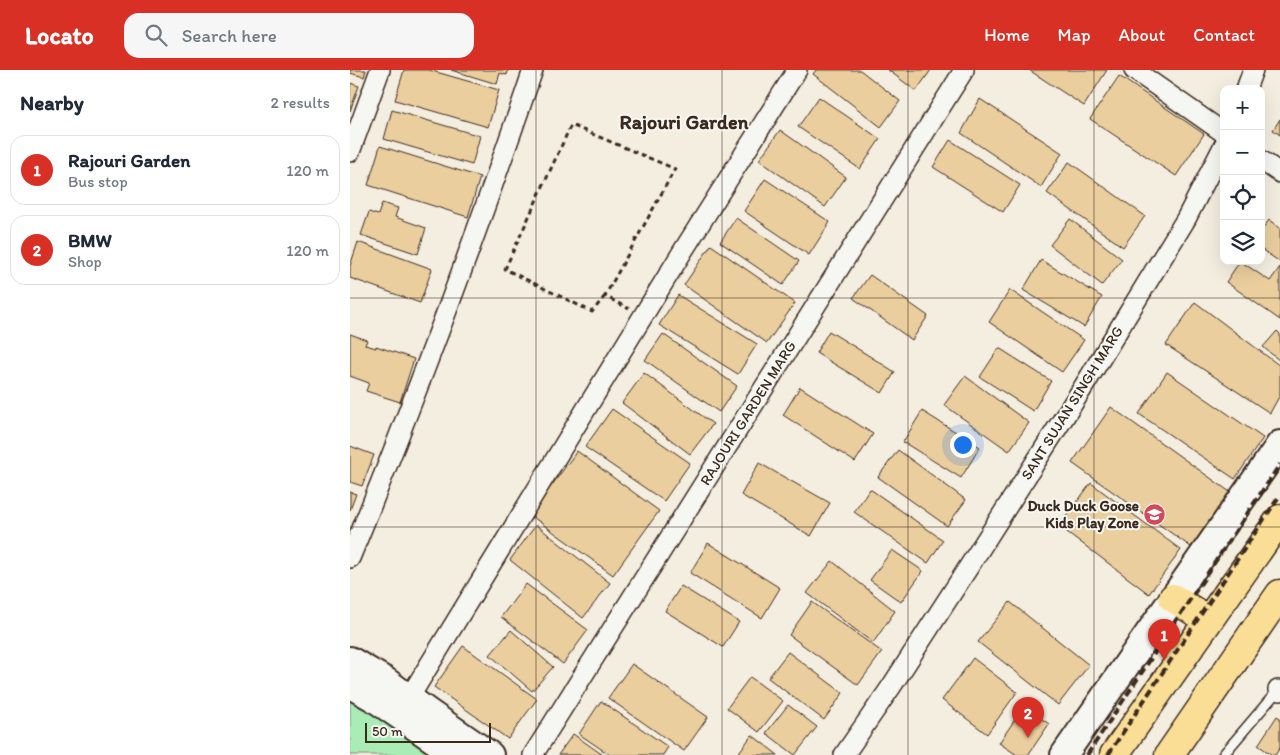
<!DOCTYPE html>
<html lang="en">
<head>
<meta charset="utf-8">
<style>
	:root { --surface:#fff; --page:#f6f6f7; --text:#1f2937; --muted:#747a83; --line:#e0e1e3; --accent:#d93025 }
	body { margin:0; font-family:Itim,sans-serif; background:var(--page); color:var(--text) }
	.controls { position:absolute; right:15px; top:15px; display:grid; overflow:hidden; border-radius:10px; box-shadow:0 5px 20px #0002 }
	.controls button { width:45px; height:45px; display:grid; place-items:center; padding:0; border:0; border-bottom:1px solid var(--line); background:var(--surface); color:var(--text); font:25px sans-serif }
	.scale { position:absolute; left:15px; bottom:12px; width:126px; box-sizing:border-box; padding-left:5px; border:2px solid #3b2a1e; border-top:0; font-size:14px; line-height:18px; white-space:nowrap; color:#3b2a1e; -webkit-text-stroke:4px #f6f6f2; paint-order:stroke }
	.you { position:absolute; left:612px; top:374px; width:18px; height:18px; margin:-12px; border:4px solid #fff; border-radius:50%; background:#1a73e8; box-shadow:0 0 0 8px #1a73e833 }
	.badge { display:grid; place-items:center; width:32px; height:32px; border-radius:50%; background:var(--accent); color:#fff; font-size:16px; font-weight:700 }
	.pin { position:absolute; translate:-50% -41px; filter:drop-shadow(0 1px 2px #0008) }
	.pin::after { content:''; position:absolute; top:26px; width:18px; height:15px; background:inherit; clip-path:polygon(0 0,100% 0,50% 100%) }
	.list { margin:0; padding:0; list-style:none }
	h2 { display:flex; justify-content:space-between; align-items:center; height:65px; margin:0; padding:0 20px; font-size:21px }
	h2 small { font-size:16px; font-weight:400; color:var(--muted) }
	.list li { display:grid; grid-template-columns:32px 1fr auto; gap:15px; align-items:center; box-sizing:border-box; height:70px; margin:0 10px 10px; padding:0 10px; border:1px solid var(--line); border-radius:15px }
	.list b { display:block; font-size:19px; white-space:nowrap }
	.list p { margin:0; font-size:16px; white-space:nowrap; color:var(--muted) }
	.list em { font-size:16px; font-style:normal; color:var(--muted) }
	.icon { flex:none; width:28px; height:28px; fill:none; stroke:currentColor; stroke-width:2; stroke-linecap:round; stroke-linejoin:round }
	.map { position:relative; flex:none; width:930px; height:685px; overflow:hidden }
	header { display:flex; align-items:center; gap:30px; box-sizing:border-box; height:70px; padding:0 25px; background:var(--accent); color:#fff }
	header strong { font-size:24px }
	nav { display:flex; gap:28px; margin-inline-start:auto; font-size:18px }
	.search { width:350px; height:45px; background:var(--page); display:flex; align-items:center; gap:12px; box-sizing:border-box; padding:0 18px; border-radius:15px; color:var(--muted); font-size:19px }
	main { display:flex }
	aside { flex:1; background:var(--surface) }
	.map>svg:first-child { display:block }
	.green { fill:#a9ecb5; stroke:#728b6a }
	.building { fill:#eace9e; stroke:#3b2a1e }
	.lines { fill:none; stroke-linecap:round; stroke-linejoin:round }
	.lane-casing { stroke:#3b2a1e; stroke-width:12 }
	.street-casing { stroke:#3b2a1e; stroke-width:22 }
	.secondary-casing { stroke:#3b2a1e; stroke-width:30 }
	.primary-casing { stroke:#3b2a1e; stroke-width:31 }
	.path { stroke:#3b2a1e; stroke-width:3; stroke-dasharray:5 4; stroke-linecap:butt }
	.lane { stroke:#f6f6f2; stroke-width:9 }
	.street { stroke:#f6f6f2; stroke-width:19 }
	.secondary { stroke:#f6f6f2; stroke-width:26 }
	.primary { stroke:#fbde96; stroke-width:28 }
	.rail { stroke:#3b2a1e; stroke-width:4; stroke-dasharray:8 4; stroke-linecap:butt }
	.grid { fill:none; stroke:#3b2a1e; stroke-width:1; stroke-opacity:0.55 }
	.labels { text-anchor:middle; stroke-width:4; stroke-linejoin:round; paint-order:stroke }
	.street-label { font-size:15px; fill:#3b2a1e; stroke:#f6f6f2 }
	.poi-label { font-size:15px; font-weight:bold; fill:#3b2a1e; stroke:#f6f6f2; text-anchor:end }
	.district-label { font-size:20px; font-weight:bold; fill:#3b2a1e; stroke:#f6f6f2 }
</style>
</head>
<body>
<header>
<strong>Locato</strong>
<div class="search"><svg class="icon" aria-label="search" viewBox="0 0 24 24"><circle cx="10" cy="10" r="6"/><path d="M15 15l6 6"/></svg>Search here</div>
<nav><a>Home</a><a>Map</a><a>About</a><a>Contact</a></nav>
</header>
<main>
<aside>
<h2>Nearby<small>2 results</small></h2>
<ul class="list">
<li><span class="badge">1</span><div><b>Rajouri Garden</b><p>Bus stop</p></div><em>120 m</em></li>
<li><span class="badge">2</span><div><b>BMW</b><p>Shop</p></div><em>120 m</em></li>
</ul>
</aside>
<div class="map">
<svg width="930" height="685" viewBox="0 0 930 685">
	<rect width="100%" height="100%" fill="#f4eee1"/>
	<filter id="ink" filterUnits="userSpaceOnUse"><feTurbulence type="fractalNoise" baseFrequency=".02" numOctaves="2"/><feDisplacementMap in="SourceGraphic" scale="10" xChannelSelector="R" yChannelSelector="G"/><feConvolveMatrix kernelMatrix="1 2 1 2 8 2 1 2 1" color-interpolation-filters="sRGB"/></filter>
	<g filter="url(#ink)">
		<!-- green -->
		<path class="green" d="M 0,616 L 105,685 L 0,685 Z"/>
		<!-- building -->
		<g class="building">
			<path d="M 0,0 L 16,0 L 14,7 L 0,3 Z"/>
			<path d="M 54,0 L 79,0 L 149,20 L 138,57 L 45,30 Z"/>
			<path d="M 101,0 L 158,0 L 157,5 L 150,3 L 147,14 Z"/>
			<path d="M 466,0 L 510,0 L 550,31 L 531,57 L 463,4 Z"/>
			<path d="M 538,0 L 581,0 L 566,21 Z"/>
			<path d="M 679,0 L 757,0 L 734,36 Z"/>
			<path d="M 769,6 L 854,64 L 826,106 L 740,49 Z"/>
			<path d="M 0,13 L 9,16 L 0,41 Z"/>
			<path d="M 469,27 L 530,69 L 510,99 L 448,57 Z"/>
			<path d="M 630,29 L 712,83 L 691,117 L 611,63 Z"/>
			<path d="M 42,40 L 130,66 L 122,95 L 34,69 Z"/>
			<path d="M 930,49 L 930,65 L 923,60 Z"/>
			<path d="M 430,60 L 496,107 L 475,137 L 409,90 Z"/>
			<path d="M 600,70 L 670,115 L 653,142 L 583,97 Z"/>
			<path d="M 30,76 L 130,107 L 118,147 L 18,115 Z"/>
			<path d="M 719,92 L 795,146 L 773,177 L 697,123 Z"/>
			<path d="M 415,109 L 480,152 L 459,185 L 394,141 Z"/>
			<path d="M 32,133 L 48,138 L 45,147 L 76,158 L 68,184 L 11,165 L 19,142 L 28,145 Z"/>
			<path d="M 386,148 L 449,191 L 433,215 L 370,172 Z"/>
			<path d="M 720,149 L 772,189 L 752,215 L 700,175 Z"/>
			<path d="M 919,150 L 930,158 L 930,192 L 911,179 L 911,161 Z"/>
			<path d="M 8,172 L 82,199 L 70,233 L 0,208 L 0,196 Z"/>
			<path d="M 361,175 L 445,233 L 417,273 L 334,215 Z"/>
			<path d="M 691,190 L 752,227 L 734,257 L 673,220 Z"/>
			<path d="M 890,191 L 920,211 L 930,197 L 930,250 L 876,212 Z"/>
			<path d="M 520,205 L 578,246 L 562,270 L 503,228 Z"/>
			<path d="M 660,220 L 734,270 L 712,302 L 639,252 Z"/>
			<path d="M 328,225 L 407,274 L 388,304 L 309,255 Z"/>
			<path d="M 845,232 L 930,296 L 930,325 L 920,343 L 816,275 Z"/>
			<path d="M 479,261 L 545,302 L 532,323 L 466,283 Z"/>
			<path d="M 927,261 L 930,264 L 930,291 L 913,277 Z"/>
			<path d="M 0,264 L 17,270 L 15,275 L 26,278 L 26,276 L 64,289 L 50,332 L 16,321 L 19,313 L 0,306 Z"/>
			<path d="M 313,264 L 387,316 L 369,342 L 295,290 Z"/>
			<path d="M 649,278 L 701,311 L 683,341 L 630,307 Z"/>
			<path d="M 817,302 L 913,368 L 885,409 L 789,344 Z"/>
			<path d="M 294,303 L 363,354 L 340,384 L 272,333 Z"/>
			<path d="M 615,306 L 679,353 L 659,381 L 594,335 Z"/>
			<path d="M 450,317 L 523,364 L 505,392 L 433,345 Z"/>
			<path d="M 761,337 L 880,422 L 841,477 L 722,393 Z"/>
			<path d="M 262,339 L 340,393 L 314,431 L 235,377 Z"/>
			<path d="M 572,341 L 630,377 L 611,408 L 553,372 Z"/>
			<path d="M 0,376 L 24,385 L 12,416 L 0,412 Z"/>
			<path d="M 548,380 L 616,430 L 597,456 L 528,407 Z"/>
			<path d="M 227,381 L 309,441 L 263,505 L 180,445 Z"/>
			<path d="M 409,393 L 480,433 L 461,466 L 391,425 Z"/>
			<path d="M 741,413 L 831,480 L 799,524 L 709,456 Z"/>
			<path d="M 520,419 L 593,470 L 578,493 L 504,442 Z"/>
			<path d="M 0,422 L 6,424 L 0,440 Z"/>
			<path d="M 186,455 L 260,513 L 233,548 L 160,490 Z"/>
			<path d="M 358,473 L 430,518 L 412,548 L 340,503 Z"/>
			<path d="M 542,480 L 573,501 L 551,532 L 520,510 Z"/>
			<path d="M 482,491 L 545,541 L 523,573 L 457,523 Z"/>
			<path d="M 176,514 L 238,560 L 213,594 L 151,547 Z"/>
			<path d="M 331,516 L 389,552 L 373,577 L 315,541 Z"/>
			<path d="M 462,532 L 532,582 L 508,615 L 439,565 Z"/>
			<path d="M 660,532 L 739,595 L 708,635 L 628,572 Z"/>
			<path d="M 161,560 L 203,597 L 182,621 L 140,585 Z"/>
			<path d="M 113,576 L 187,629 L 158,669 L 84,617 Z"/>
			<path d="M 438,582 L 493,623 L 474,650 L 418,608 Z"/>
			<path d="M 623,588 L 667,622 L 637,664 L 592,630 Z"/>
			<path d="M 282,594 L 358,647 L 334,681 L 258,628 Z"/>
			<path d="M 400,607 L 433,631 L 409,662 L 377,638 Z"/>
			<path d="M 251,631 L 318,677 L 313,685 L 260,685 L 229,664 Z"/>
			<path d="M 438,635 L 467,657 L 445,685 L 416,663 Z"/>
			<path d="M 674,636 L 699,654 L 678,685 L 667,685 L 649,673 Z"/>
			<path d="M 927,646 L 930,648 L 930,678 L 925,685 L 922,685 L 908,675 Z"/>
			<path d="M 223,664 L 253,685 L 208,685 Z"/>
			<path d="M 402,665 L 428,685 L 387,685 Z"/>
		</g>
		<g class="lines">
			<defs>
				<path id="lane" d="M 873,685 L 930,618"/>
				<g id="street">
					<path d="M 784,0 L 874,63"/>
					<path d="M 896,19 L 903,0"/>
					<path d="M 0,82 L 30,0"/>
					<path d="M 911,90 L 930,103"/>
					<path d="M 0,488 C 66,327 127,164 183,0"/>
					<path d="M 928,620 L 930,621"/>
					<path d="M 59,628 L 331,184 L 447,0"/>
					<path d="M 183,685 L 614,0"/>
					<path d="M 494,685 L 541,617 L 618,498 L 734,316 L 836,149 L 874,75"/>
				</g>
				<g id="secondary">
					<path d="M 0,590 L 36,611 L 78,642 L 140,685"/>
					<path d="M 0,615 L 25,629 L 106,685"/>
					<path d="M 714,685 L 930,374"/>
				</g>
				<g id="primary">
					<path d="M 823,528 L 858,550"/>
					<path d="M 764,685 L 930,449"/>
					<path d="M 819,685 L 930,524"/>
				</g>
			</defs>
			<!-- lane casing -->
			<use href="#lane" class="lane-casing"/>
			<!-- street casing -->
			<use href="#street" class="street-casing"/>
			<!-- secondary casing -->
			<use href="#secondary" class="secondary-casing"/>
			<!-- primary casing -->
			<use href="#primary" class="primary-casing"/>
			<!-- path -->
			<path class="path" d="M 255,226 L 242,242 L 155,199 L 221,55 L 325,99 L 255,226 L 279,239"/>
			<!-- lane -->
			<use href="#lane" class="lane"/>
			<!-- street -->
			<use href="#street" class="street"/>
			<!-- secondary -->
			<use href="#secondary" class="secondary"/>
			<!-- primary -->
			<use href="#primary" class="primary"/>
			<!-- rail -->
			<g class="rail">
				<path d="M 737,685 L 930,394"/>
				<path d="M 758,685 L 930,425"/>
			</g>
		</g>
	</g>
	<!-- grid -->
	<path class="grid" d="M 186,0 L 186,685M 372,0 L 372,685M 558,0 L 558,685M 744,0 L 744,685M 0,228 L 930,228M 0,457 L 930,457"/>
	<!-- icons -->
	<defs>
		<symbol id="school-disc" viewBox="-11 -11 22 22"><circle r="9.5" fill="#d1495b" stroke="#f6f6f2"/><path d="M0-5L7-2L0 1L-7-2ZM-4 1L0 2.5L4 1V4Q0 6-4 4Z" fill="#fff"/></symbol>
	</defs>
	<g fill-rule="evenodd">
		<use href="#school-disc" x="792" y="432" width="25" height="25"/>
	</g>
	<g class="labels">
		<!-- street labels -->
		<g class="street-label">
			<text transform="translate(722 333) rotate(-58)" y="5">SANT SUJAN SINGH MARG</text>
			<text transform="translate(398 343) rotate(-58)" y="5">RAJOURI GARDEN MARG</text>
		</g>
		<!-- poi labels -->
		<g class="poi-label">
			<text x="789" y="441">Duck Duck Goose<tspan x="789" dy="17">Kids Play Zone</tspan></text>
		</g>
		<!-- district labels -->
		<g class="district-label">
			<text x="334" y="59">Rajouri Garden</text>
		</g>
	</g>
</svg>
<div class="controls">
<button>+</button>
<button>−</button>
<button><svg class="icon" aria-label="locate" viewBox="0 0 24 24"><circle cx="12" cy="12" r="6"/><path d="M12 2v4M12 18v4M2 12h4M18 12h4"/></svg></button>
<button><svg class="icon" aria-label="layers" viewBox="0 0 24 24"><path d="M12 4l9 5-9 5-9-5zM3 14l9 5 9-5"/></svg></button>
</div>
<div class="scale">50 m</div>
<div class="you"></div>
<div class="pin badge" style="left:814px;top:590px">1</div>
<div class="pin badge" style="left:678px;top:668px">2</div>
</div>
</main>
</body>
</html>
